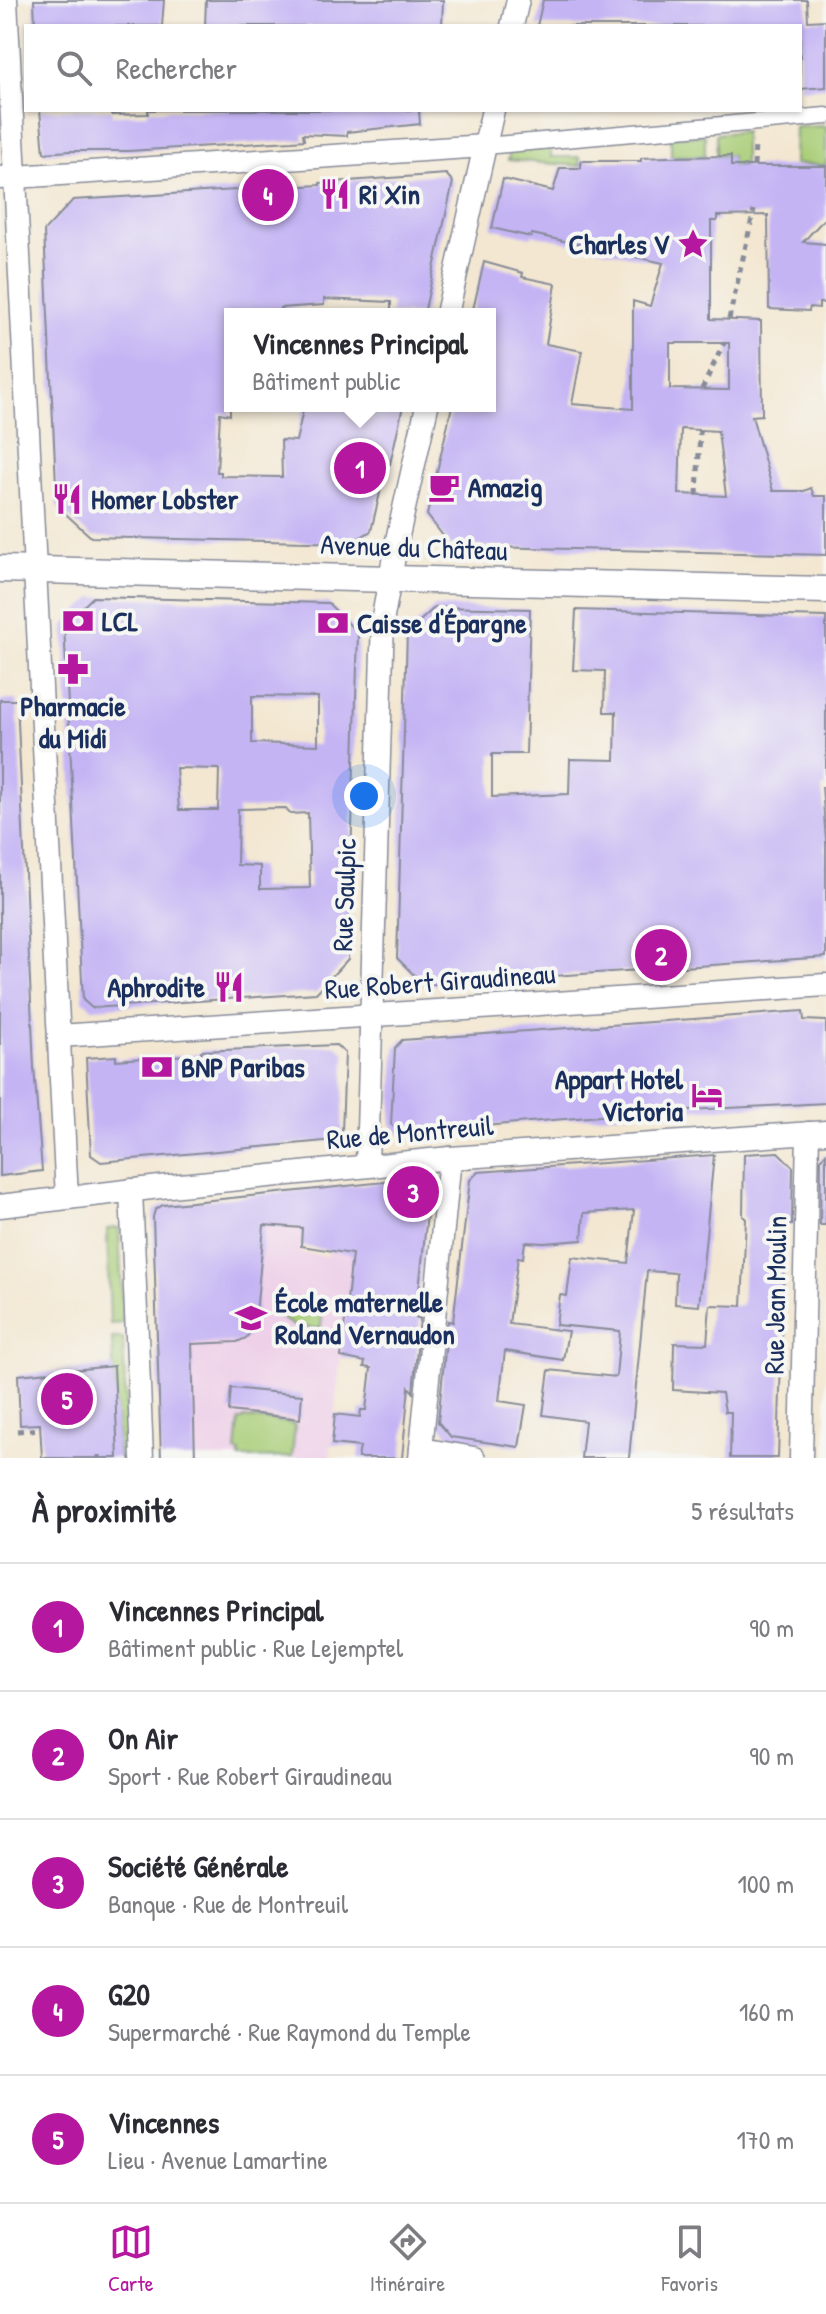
<!DOCTYPE html>
<html lang="fr">
<head>
<meta charset="utf-8">
<style>
	:root { --surface:#fff; --page:#f7f7f7; --text:#2b2b33; --muted:#7c7c81; --line:#e1e1e2; --accent:#b5179e }
	body { margin:0; font-family:"Patrick Hand",sans-serif; background:var(--page); color:var(--text) }
	.you { position:absolute; left:364px; top:796px; width:28px; height:28px; margin:-20px; border:6px solid #fff; border-radius:50%; background:#1a73e8; box-shadow:0 0 0 12px #1a73e833 }
	.badge { display:grid; place-items:center; width:52px; height:52px; border-radius:50%; background:var(--accent); color:#fff; font-size:26px; font-weight:700 }
	.pin { position:absolute; translate:-50% -50%; border:4px solid #fff; box-shadow:0 2px 8px #0006 }
	.popup { position:absolute; left:224px; top:308px; width:272px; height:104px; box-sizing:border-box; display:grid; place-content:center; border-radius:0px; background:var(--surface); filter:drop-shadow(0 2px 6px #0005); font-size:26px; white-space:nowrap; color:var(--muted) }
	.popup b { font-size:30px; color:var(--text) }
	.popup::after { content:''; position:absolute; left:50%; top:100%; margin-left:-16px; border:16px solid transparent; border-top-color:var(--surface) }
	.list { margin:0; padding:0; list-style:none }
	h2 { display:flex; justify-content:space-between; align-items:center; height:104px; margin:0; padding:0 32px; font-size:34px }
	h2 small { font-size:26px; font-weight:400; color:var(--muted) }
	.list li { display:grid; grid-template-columns:52px 1fr auto; gap:24px; align-items:center; box-sizing:border-box; height:128px; padding:0 32px; border-top:2px solid var(--line) }
	.list b { display:block; font-size:30px; white-space:nowrap }
	.list p { margin:0; font-size:26px; white-space:nowrap; color:var(--muted) }
	.list em { font-size:26px; font-style:normal; color:var(--muted) }
	.icon { flex:none; width:44px; height:44px; fill:none; stroke:currentColor; stroke-width:2; stroke-linecap:round; stroke-linejoin:round }
	.map { position:relative; flex:none; width:826px; height:1458px; overflow:hidden }
	.search { position:absolute; background:var(--surface); box-shadow:0 2px 6px #0004; left:24px; right:24px; top:24px; height:88px; display:flex; align-items:center; gap:20px; box-sizing:border-box; padding:0 28px; border-radius:0px; color:var(--muted); font-size:30px }
	.sheet { height:744px; background:var(--surface) }
	nav { display:flex; justify-content:space-around; align-items:center; box-sizing:border-box; height:112px; border-top:2px solid var(--line); background:var(--surface); font-size:22px; color:var(--muted) }
	nav a { display:grid; justify-items:center; gap:4px }
	nav .on { color:var(--accent) }
	.map>svg:first-child { display:block }
	.built { fill:#eed0e8 }
	.green { fill:#a9cd77; stroke:#627e6a; stroke-width:2 }
	.building { fill:#c4b4f4; fill-rule:evenodd }
	.lines { fill:none; stroke-linecap:round; stroke-linejoin:round }
	.pedestrian-casing { stroke:#878b98; stroke-width:19 }
	.minor-casing { stroke:#878b98; stroke-width:25 }
	.tertiary-casing { stroke:#878b98; stroke-width:29 }
	.path { stroke:#878b98; stroke-width:5; stroke-dasharray:6 6; stroke-linecap:butt }
	.pedestrian { stroke:#fff; stroke-width:16 }
	.minor { stroke:#fff; stroke-width:22 }
	.tertiary { stroke:#fff; stroke-width:26 }
	.labels { text-anchor:middle; stroke-width:8; stroke-linejoin:round; paint-order:stroke }
	.poi-label { font-size:28px; font-weight:bold; fill:#1b2f5e; stroke:#f6f6f2; text-anchor:start }
	.street-label { font-size:28px; fill:#1b2f5e; stroke:#f6f6f2 }
</style>
</head>
<body>
<div class="map">
<svg width="826" height="1458" viewBox="0 0 826 1458">
	<rect width="100%" height="100%" fill="#f6f6f2"/>
	<filter id="ink" filterUnits="userSpaceOnUse"><feTurbulence type="fractalNoise" baseFrequency=".0125" numOctaves="2"/><feDisplacementMap in="SourceGraphic" scale="16" xChannelSelector="R" yChannelSelector="G"/><feConvolveMatrix kernelMatrix="1 2 1 2 8 2 1 2 1" color-interpolation-filters="sRGB"/></filter>
	<filter id="wash" filterUnits="userSpaceOnUse"><feTurbulence type="fractalNoise" baseFrequency=".006" numOctaves="4" result="noise"/><feDisplacementMap in="SourceGraphic" scale="32" xChannelSelector="R" yChannelSelector="G"/><feGaussianBlur stdDeviation="1.8" result="paint"/><feColorMatrix in="noise" values="0 0 0 0 0 0 0 0 0 0 0 0 0 0 0 0 0 1.4 0 .05"/><feComposite in="paint" operator="in"/></filter>
	<g filter="url(#wash)">
		<rect width="100%" height="100%" fill="#f3e7d1"/>
		<!-- built -->
		<path class="built" d="M 228,1222 L 302,1227 L 300,1253 L 328,1256 L 329,1249 L 352,1252 L 330,1458 L 161,1458 L 156,1295 Z"/>
		<!-- green -->
		<g class="green">
			<path d="M 826,126 L 826,165 L 794,164 L 795,127 Z"/>
			<path d="M 744,131 L 744,165 L 731,165 L 731,156 L 716,156 L 716,134 Z"/>
			<path d="M 705,135 L 705,156 L 671,156 L 671,137 Z"/>
			<path d="M 551,147 L 551,157 L 580,157 L 580,166 L 508,160 L 510,151 Z"/>
			<path d="M 119,1228 L 123,1323 L 110,1324 L 107,1229 Z"/>
			<path d="M 278,1298 L 323,1302 L 321,1328 L 295,1327 L 277,1315 Z"/>
			<path d="M 112,1338 L 123,1338 L 128,1458 L 118,1458 Z"/>
			<path d="M 244,1418 L 293,1423 L 292,1425 L 295,1426 L 292,1457 L 239,1458 L 240,1452 L 236,1451 L 239,1420 L 243,1420 Z"/>
		</g>
		<g id="blocks">
			<!-- building -->
			<g class="building">
				<path d="M 34,0 L 164,0 L 162,26 L 35,26 Z"/>
				<path d="M 206,0 L 443,0 L 442,26 L 205,26 Z"/>
				<path d="M 543,0 L 807,0 L 808,21 L 826,20 L 826,87 L 800,89 L 800,26 L 537,26 Z"/>
				<path d="M 40,110 L 112,110 L 112,115 L 148,114 L 148,110 L 419,110 L 420,124 L 347,132 L 347,136 L 303,134 L 304,140 L 292,141 L 128,151 L 70,151 L 44,153 Z"/>
				<path d="M 731,156 L 731,166 L 826,166 L 826,217 L 803,242 L 826,244 L 826,303 L 819,303 L 819,308 L 810,307 L 809,311 L 769,309 L 768,215 L 717,216 L 717,221 L 711,221 L 711,319 L 761,321 L 762,415 L 752,416 L 773,491 L 804,491 L 811,488 L 814,496 L 826,496 L 826,555 L 451,546 L 427,515 L 452,406 L 490,406 L 490,314 L 472,314 L 484,262 L 523,273 L 522,277 L 556,284 L 546,344 L 582,351 L 572,404 L 633,409 L 633,301 L 650,306 L 663,263 L 532,234 L 531,237 L 492,228 L 503,179 L 553,191 L 560,168 L 581,168 L 581,161 L 641,161 L 641,158 L 668,157 ZM 670,343 L 729,343 L 729,390 L 670,389 ZM 681,429 L 718,431 L 726,496 L 679,494 Z"/>
				<path d="M 446,174 L 453,182 L 424,314 L 391,314 L 391,302 L 324,299 L 324,305 L 280,308 L 280,314 L 230,314 L 230,415 L 220,413 L 217,472 L 221,472 L 221,476 L 282,477 L 281,440 L 296,441 L 304,406 L 403,406 L 390,464 L 387,463 L 371,531 L 350,543 L 91,537 L 57,506 L 44,231 L 73,200 L 320,185 L 320,183 Z"/>
				<path d="M 93,597 L 328,603 L 358,633 L 348,959 L 316,993 L 92,1008 L 83,1000 L 64,625 ZM 252,696 L 318,697 L 318,745 L 252,743 ZM 176,768 L 219,769 L 218,810 L 179,810 ZM 285,808 L 290,814 L 308,813 L 310,888 L 260,889 L 260,866 L 237,865 L 238,809 Z"/>
				<path d="M 435,607 L 530,609 L 526,754 L 492,754 L 492,797 L 569,794 L 570,759 L 615,760 L 616,712 L 604,712 L 605,671 L 573,670 L 576,610 L 826,617 L 826,787 L 822,787 L 826,841 L 826,957 L 424,985 L 397,958 L 407,633 Z"/>
				<path d="M 0,700 L 17,700 L 34,1067 L 42,1171 L 0,1176 Z"/>
				<path d="M 803,1011 L 804,1020 L 826,1021 L 826,1103 L 648,1112 L 400,1133 L 391,1124 L 395,1048 L 402,1040 Z"/>
				<path d="M 336,1045 L 345,1053 L 342,1132 L 335,1140 L 101,1162 L 91,1155 L 86,1058 L 116,1056 L 116,1060 L 201,1054 L 201,1051 Z"/>
				<path d="M 778,1152 L 793,1167 L 792,1225 L 785,1225 L 778,1458 L 730,1458 L 731,1412 L 725,1412 L 722,1393 L 673,1390 L 674,1343 L 707,1344 L 710,1305 L 742,1306 L 746,1219 L 743,1216 L 744,1154 Z"/>
				<path d="M 826,1153 L 826,1225 L 820,1225 L 821,1159 Z"/>
				<path d="M 714,1155 L 699,1306 L 675,1304 L 676,1273 L 647,1271 L 629,1458 L 581,1458 L 585,1421 L 543,1415 L 549,1370 L 616,1377 L 620,1331 L 556,1325 L 560,1295 L 567,1296 L 572,1257 L 628,1263 L 634,1210 L 584,1213 L 582,1240 L 544,1243 L 525,1242 L 523,1258 L 518,1257 L 509,1324 L 568,1331 L 563,1360 L 505,1351 L 499,1401 L 526,1405 L 519,1447 L 451,1437 L 438,1422 L 448,1321 L 453,1322 L 470,1180 L 478,1172 Z"/>
				<path d="M 423,1178 L 430,1186 L 416,1318 L 420,1318 L 413,1392 L 409,1387 L 402,1458 L 358,1458 L 360,1447 L 332,1444 L 335,1414 L 360,1417 L 361,1410 L 366,1410 L 371,1368 L 364,1367 L 365,1362 L 341,1357 L 352,1254 L 301,1246 L 302,1228 L 264,1225 L 255,1326 L 246,1338 L 237,1342 L 192,1344 L 195,1458 L 161,1458 L 153,1217 L 155,1210 L 163,1205 Z"/>
				<path d="M 114,1366 L 118,1458 L 42,1458 L 40,1424 L 20,1425 L 18,1375 Z"/>
				<path d="M 231,1388 L 302,1395 L 300,1419 L 229,1411 Z"/>
			</g>
		</g>
	</g>
	<g filter="url(#ink)">
		<use href="#blocks" fill-opacity="0" stroke="#878b98" stroke-width="2"/>
		<g class="lines">
			<defs>
				<path id="pedestrian" d="M 484,146 L 826,116"/>
				<g id="minor">
					<path d="M 6,0 L 67,1198"/>
					<path d="M 512,26 L 518,0"/>
					<path d="M 0,178 L 484,146"/>
					<path d="M 447,314 L 493,110"/>
					<path d="M 59,1036 L 826,985"/>
					<path d="M 367,1165 L 383,617 L 397,540 L 427,406"/>
					<path d="M 131,1190 L 142,1458"/>
					<path d="M 0,1206 L 160,1187 L 450,1158 L 826,1132"/>
					<path d="M 421,1449 L 474,1458"/>
					<path d="M 420,1458 L 450,1158"/>
					<path d="M 801,1458 L 808,1133"/>
				</g>
				<path id="tertiary" d="M 0,569 L 826,590"/>
			</defs>
			<!-- pedestrian casing -->
			<use href="#pedestrian" class="pedestrian-casing"/>
			<!-- minor casing -->
			<use href="#minor" class="minor-casing"/>
			<!-- tertiary casing -->
			<use href="#tertiary" class="tertiary-casing"/>
			<!-- path -->
			<g class="path">
				<path d="M 754,166 L 755,143"/>
				<path d="M 729,319 L 754,210"/>
				<path d="M 702,389 L 724,343"/>
				<path d="M 697,495 L 700,430"/>
				<path d="M 17,1431 L 40,1429"/>
				<path d="M 99,1455 L 99,1458"/>
			</g>
			<!-- pedestrian -->
			<use href="#pedestrian" class="pedestrian"/>
			<!-- minor -->
			<use href="#minor" class="minor"/>
			<!-- tertiary -->
			<use href="#tertiary" class="tertiary"/>
		</g>
	</g>
	<!-- icons -->
	<defs>
		<symbol id="restaurant-bare" viewBox="-9 -9 18 18"><path d="M-5-6h1v4h1v-4h1v4h1v-4h1v5L-1.5 .5V6h-2V.5L-5-1ZM5-6V6H3V1.5H1.5Q1.5-4 5-6Z" fill="#b5179e" stroke="#f6f6f2" stroke-width="2.5" paint-order="stroke"/></symbol>
		<symbol id="sight-bare" viewBox="-9 -9 18 18"><path d="M0-6L1.8-2.2L6-1.7L2.9 1.2L3.7 5.4L0 3.3L-3.7 5.4L-2.9 1.2L-6-1.7L-1.8-2.2Z" fill="#b5179e" stroke="#f6f6f2" stroke-width="2.5" paint-order="stroke"/></symbol>
		<symbol id="cafe-bare" viewBox="-9 -9 18 18"><path d="M-5.5-4.5H6V0H3Q3 3.5 0 3.5H-2.5Q-5.5 3.5-5.5 0ZM3-3.2v2h1.7v-2ZM-6 4.5H4V6H-6Z" fill="#b5179e" stroke="#f6f6f2" stroke-width="2.5" paint-order="stroke"/></symbol>
		<symbol id="bank-bare" viewBox="-9 -9 18 18"><path d="M-6-4H6V4H-6ZM0-2.3a2.3 2.3 0 1 0 0 4.6a2.3 2.3 0 1 0 0-4.6Z" fill="#b5179e" stroke="#f6f6f2" stroke-width="2.5" paint-order="stroke"/></symbol>
		<symbol id="pharmacy-bare" viewBox="-9 -9 18 18"><path d="M-2-6h4v4h4v4h-4v4h-4v-4h-4v-4h4Z" fill="#b5179e" stroke="#f6f6f2" stroke-width="2.5" paint-order="stroke"/></symbol>
		<symbol id="hotel-bare" viewBox="-9 -9 18 18"><path d="M-6-4.5h1.5V1H6V5H4.5V3h-9V5H-6ZM-4 0a1.8 1.8 0 1 1 3.6 0ZM.5 0V-2.5h3Q6-2.5 6 0Z" fill="#b5179e" stroke="#f6f6f2" stroke-width="2.5" paint-order="stroke"/></symbol>
		<symbol id="school-bare" viewBox="-9 -9 18 18"><path d="M0-5L7-2L0 1L-7-2ZM-4 1L0 2.5L4 1V4Q0 6-4 4Z" fill="#b5179e" stroke="#f6f6f2" stroke-width="2.5" paint-order="stroke"/></symbol>
	</defs>
	<g fill-rule="evenodd">
		<use href="#restaurant-bare" x="313" y="172" width="44" height="44"/>
		<use href="#sight-bare" x="671" y="222" width="44" height="44"/>
		<use href="#cafe-bare" x="422" y="465" width="44" height="44"/>
		<use href="#restaurant-bare" x="45" y="477" width="44" height="44"/>
		<use href="#bank-bare" x="56" y="599" width="44" height="44"/>
		<use href="#bank-bare" x="311" y="601" width="44" height="44"/>
		<use href="#pharmacy-bare" x="51" y="647" width="44" height="44"/>
		<use href="#restaurant-bare" x="207" y="965" width="44" height="44"/>
		<use href="#bank-bare" x="135" y="1045" width="44" height="44"/>
		<use href="#hotel-bare" x="685" y="1073" width="44" height="44"/>
		<use href="#school-bare" x="229" y="1296" width="44" height="44"/>
	</g>
	<g class="labels">
		<!-- poi labels -->
		<g class="poi-label">
			<text x="359" y="204">Ri Xin</text>
			<text x="669" y="254" text-anchor="end">Charles V</text>
			<text x="468" y="497">Amazig</text>
			<text x="91" y="509">Homer Lobster</text>
			<text x="102" y="631">LCL</text>
			<text x="357" y="633">Caisse d'Épargne</text>
			<text x="73" y="716" text-anchor="middle">Pharmacie<tspan x="73" dy="32">du Midi</tspan></text>
			<text x="205" y="997" text-anchor="end">Aphrodite</text>
			<text x="181" y="1077">BNP Paribas</text>
			<text x="683" y="1089" text-anchor="end">Appart Hotel<tspan x="683" dy="32">Victoria</tspan></text>
			<text x="275" y="1312">École maternelle<tspan x="275" dy="32">Roland Vernaudon</tspan></text>
		</g>
		<!-- street labels -->
		<g class="street-label">
			<text transform="translate(414 547) rotate(2)" y="10">Avenue du Château</text>
			<text transform="translate(344 895) rotate(-88)" y="10">Rue Saulpic</text>
			<text transform="translate(440 981) rotate(-4)" y="10">Rue Robert Giraudineau</text>
			<text transform="translate(410 1132) rotate(-5)" y="10">Rue de Montreuil</text>
			<text transform="translate(775 1295) rotate(-89)" y="10">Rue Jean Moulin</text>
		</g>
	</g>
</svg>
<div class="you"></div>
<div class="pin badge" style="left:360px;top:468px">1</div>
<div class="popup"><b>Vincennes Principal</b>Bâtiment public</div>
<div class="pin badge" style="left:661px;top:955px">2</div>
<div class="pin badge" style="left:413px;top:1192px">3</div>
<div class="pin badge" style="left:268px;top:195px">4</div>
<div class="pin badge" style="left:67px;top:1399px">5</div>
<div class="search"><svg class="icon" aria-label="search" viewBox="0 0 24 24"><circle cx="10" cy="10" r="6"/><path d="M15 15l6 6"/></svg>Rechercher</div>
</div>
<section class="sheet">
<h2>À proximité<small>5 résultats</small></h2>
<ul class="list">
<li><span class="badge">1</span><div><b>Vincennes Principal</b><p>Bâtiment public · Rue Lejemptel</p></div><em>90 m</em></li>
<li><span class="badge">2</span><div><b>On Air</b><p>Sport · Rue Robert Giraudineau</p></div><em>90 m</em></li>
<li><span class="badge">3</span><div><b>Société Générale</b><p>Banque · Rue de Montreuil</p></div><em>100 m</em></li>
<li><span class="badge">4</span><div><b>G20</b><p>Supermarché · Rue Raymond du Temple</p></div><em>160 m</em></li>
<li><span class="badge">5</span><div><b>Vincennes</b><p>Lieu · Avenue Lamartine</p></div><em>170 m</em></li>
</ul>
</section>
<nav>
<a class="on"><svg class="icon" aria-label="map" viewBox="0 0 24 24"><path d="M3 6l6-2 6 2 6-2v14l-6 2-6-2-6 2zM9 4v14M15 6v14"/></svg>Carte</a>
<a><svg class="icon" aria-label="directions" viewBox="0 0 24 24"><path d="M12 3l9 9-9 9-9-9zM9 14v-3h6M13 9l2 2-2 2"/></svg>Itinéraire</a>
<a><svg class="icon" aria-label="saved" viewBox="0 0 24 24"><path d="M7 4h10v16l-5-4-5 4z"/></svg>Favoris</a>
</nav>
</body>
</html>
